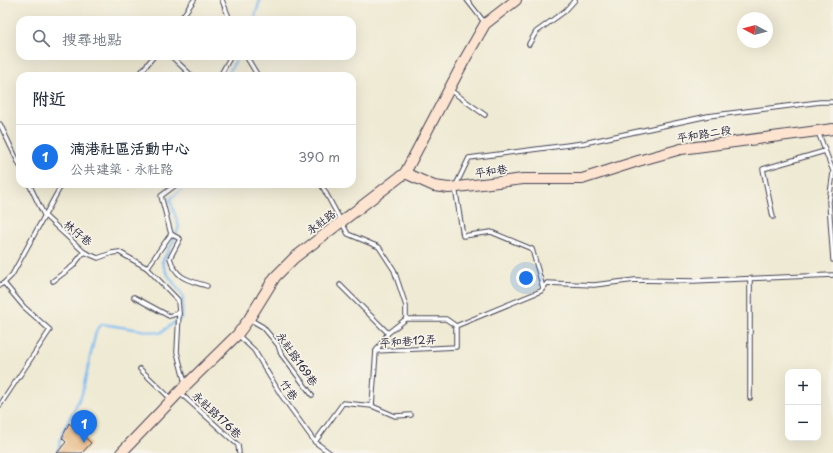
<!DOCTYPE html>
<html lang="zh-TW">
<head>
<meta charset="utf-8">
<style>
	:root { --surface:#fff; --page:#f2f2f3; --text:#1f2937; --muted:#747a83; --line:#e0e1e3; --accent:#1a73e8 }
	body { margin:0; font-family:"Playpen Sans","LXGW WenKai TC",sans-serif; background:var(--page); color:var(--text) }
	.controls { position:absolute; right:12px; bottom:12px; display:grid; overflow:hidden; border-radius:8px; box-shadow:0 4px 16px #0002 }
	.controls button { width:36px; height:36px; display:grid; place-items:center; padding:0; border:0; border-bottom:1px solid var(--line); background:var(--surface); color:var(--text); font:20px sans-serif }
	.compass { position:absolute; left:737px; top:12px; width:36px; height:36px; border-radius:50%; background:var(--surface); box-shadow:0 4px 16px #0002; rotate:277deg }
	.you { position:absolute; left:526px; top:278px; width:14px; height:14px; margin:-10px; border:3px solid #fff; border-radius:50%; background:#1a73e8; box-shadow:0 0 0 6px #1a73e833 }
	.badge { display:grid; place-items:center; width:26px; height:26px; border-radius:50%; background:var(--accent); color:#fff; font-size:13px; font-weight:700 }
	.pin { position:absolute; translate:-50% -33px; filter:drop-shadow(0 1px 2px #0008) }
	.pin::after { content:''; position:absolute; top:21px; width:14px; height:12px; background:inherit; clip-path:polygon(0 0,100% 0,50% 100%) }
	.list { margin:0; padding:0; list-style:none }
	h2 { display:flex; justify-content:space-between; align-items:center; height:52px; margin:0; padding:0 16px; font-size:17px }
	h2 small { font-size:13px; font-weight:400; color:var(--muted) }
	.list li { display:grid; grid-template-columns:26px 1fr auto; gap:12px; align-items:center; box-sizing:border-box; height:64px; padding:0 16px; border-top:1px solid var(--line) }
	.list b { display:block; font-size:15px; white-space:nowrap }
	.list p { margin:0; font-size:13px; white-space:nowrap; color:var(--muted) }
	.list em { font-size:13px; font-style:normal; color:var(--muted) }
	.icon { flex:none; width:22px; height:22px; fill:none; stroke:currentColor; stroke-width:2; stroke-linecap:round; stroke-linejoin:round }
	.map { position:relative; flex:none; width:833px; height:453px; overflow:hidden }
	.search { position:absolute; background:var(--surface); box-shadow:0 4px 16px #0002; left:16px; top:16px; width:340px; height:44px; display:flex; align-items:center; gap:10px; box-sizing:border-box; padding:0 14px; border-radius:12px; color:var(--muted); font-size:15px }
	.panel { position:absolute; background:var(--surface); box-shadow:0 4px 16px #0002; left:16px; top:72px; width:340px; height:116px; border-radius:12px }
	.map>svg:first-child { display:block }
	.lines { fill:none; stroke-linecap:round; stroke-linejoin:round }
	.stream { stroke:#7fbbf2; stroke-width:2.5 }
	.building { fill:#e7b57f }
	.lane-casing { stroke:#414052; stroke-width:5.5 }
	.secondary-casing { stroke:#414052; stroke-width:12 }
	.lane { stroke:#fff; stroke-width:3.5 }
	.secondary { stroke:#fde4d1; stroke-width:10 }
	.labels { text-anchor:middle; stroke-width:3.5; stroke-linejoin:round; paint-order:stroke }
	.street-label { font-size:11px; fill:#22223b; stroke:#f7f3e8 }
</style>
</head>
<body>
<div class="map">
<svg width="833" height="453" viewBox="0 0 833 453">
	<rect width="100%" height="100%" fill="#f7f3e8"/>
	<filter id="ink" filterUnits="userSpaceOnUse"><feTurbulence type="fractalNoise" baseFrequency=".025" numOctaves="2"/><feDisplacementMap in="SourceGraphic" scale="8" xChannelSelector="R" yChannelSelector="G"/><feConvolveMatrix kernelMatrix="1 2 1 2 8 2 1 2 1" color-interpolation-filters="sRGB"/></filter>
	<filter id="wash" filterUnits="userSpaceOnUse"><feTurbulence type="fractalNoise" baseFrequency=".012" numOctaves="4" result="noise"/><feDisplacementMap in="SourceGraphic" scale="16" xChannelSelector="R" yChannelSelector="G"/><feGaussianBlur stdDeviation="0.9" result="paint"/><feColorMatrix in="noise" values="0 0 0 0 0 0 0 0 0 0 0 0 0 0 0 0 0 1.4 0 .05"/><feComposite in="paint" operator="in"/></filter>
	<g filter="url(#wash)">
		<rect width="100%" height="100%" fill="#efead3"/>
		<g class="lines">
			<!-- stream -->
			<g class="stream">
				<path d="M 254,20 L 260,0"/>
				<path d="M 227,76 L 238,56"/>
				<path d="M 57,453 L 63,431 L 82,394 L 96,331 L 102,324 L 160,333 L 182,317 L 183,296 L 166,272 L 162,262 L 171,246 L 179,227 L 170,199 L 189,184"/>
			</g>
		</g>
		<g id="blocks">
			<!-- building -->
			<path class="building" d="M 69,423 L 91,443 L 82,453 L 57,453 L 66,442 L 62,438 Z"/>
		</g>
	</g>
	<g filter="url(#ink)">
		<use href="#blocks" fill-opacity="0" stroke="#414052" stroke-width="1"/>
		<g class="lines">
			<defs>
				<g id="lane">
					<path d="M 222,0 L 230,20"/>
					<path d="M 467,0 L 485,23"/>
					<path d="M 180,20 L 194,0"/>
					<path d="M 529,44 L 536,32 L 565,11 L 575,0"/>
					<path d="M 171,56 L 192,76"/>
					<path d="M 246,56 L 258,76"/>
					<path d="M 138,76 L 154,56"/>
					<path d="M 220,76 L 231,56"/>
					<path d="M 450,90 L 485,115"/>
					<path d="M 0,124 L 20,166"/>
					<path d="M 818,132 L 833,171"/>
					<path d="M 833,173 L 829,202 L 833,260"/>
					<path d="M 29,184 L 44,215 L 84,252 L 98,258 L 112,253 L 119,252 L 147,268"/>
					<path d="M 177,184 L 161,196 L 171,234 L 147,268 L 178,300 L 179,313 L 177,352 L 185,383"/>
					<path d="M 321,184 L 348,234 L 379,247 L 394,270 L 406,306 L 406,319 L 446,319 L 456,326"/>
					<path d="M 773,217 L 763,169 L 825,151"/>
					<path d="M 171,234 L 180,239 L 170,258 C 176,279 188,280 207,286"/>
					<path d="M 750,279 L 750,398"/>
					<path d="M 53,281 L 73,266 L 84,252"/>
					<path d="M 0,285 L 4,283 L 12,275 L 62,184"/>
					<path d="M 340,285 L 388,333"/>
					<path d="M 543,288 L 532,249 L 491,232 L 463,236 L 455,187 L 469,158 L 584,143 L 708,116 L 820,102 L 833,102"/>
					<path d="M 134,297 L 169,316 L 179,313"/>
					<path d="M 251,320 L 263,327 L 278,345 L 281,354 L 312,395"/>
					<path d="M 238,335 L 254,350 L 281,395 L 315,442 L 330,453"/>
					<path d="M 376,351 L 388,333 L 406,319"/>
					<path d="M 140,369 L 171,399"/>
					<path d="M 179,392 L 238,445 L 239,453"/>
					<path d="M 0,405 L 50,330 L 24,307 L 4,283"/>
					<path d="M 372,406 L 395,416 L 411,415"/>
					<path d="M 315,442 L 343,403 L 372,406 L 376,351 L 456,347 L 456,326 L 541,291 L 547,283 L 594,285 L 635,280 L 693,281 L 833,275"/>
				</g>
				<g id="secondary">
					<path d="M 405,173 L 434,186 L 449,188 L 523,179 L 582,179 L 638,161 L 681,149 L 833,129"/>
					<path d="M 121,453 L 186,385 L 237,335 L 249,319 L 275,277 L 294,258 L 405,173 L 465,59 L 485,24 L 516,0"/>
				</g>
			</defs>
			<!-- lane casing -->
			<use href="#lane" class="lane-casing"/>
			<!-- secondary casing -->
			<use href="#secondary" class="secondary-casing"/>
			<!-- lane -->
			<use href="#lane" class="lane"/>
			<!-- secondary -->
			<use href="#secondary" class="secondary"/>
		</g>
	</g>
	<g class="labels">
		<!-- street labels -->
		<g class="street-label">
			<text transform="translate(704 134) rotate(-9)" y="4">平和路二段</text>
			<text transform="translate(491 171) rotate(-8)" y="4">平和巷</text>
			<text transform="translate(321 222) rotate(-37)" y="4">永社路</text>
			<text transform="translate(78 233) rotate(40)" y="4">林仔巷</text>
			<text transform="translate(408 341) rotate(-4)" y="4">平和巷12弄</text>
			<text transform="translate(297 359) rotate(55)" y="4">永社路169巷</text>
			<text transform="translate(289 390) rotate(56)" y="4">竹巷</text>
			<text transform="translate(217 415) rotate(43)" y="4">永社路176巷</text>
		</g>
	</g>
</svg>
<div class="controls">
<button>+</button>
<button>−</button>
</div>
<svg class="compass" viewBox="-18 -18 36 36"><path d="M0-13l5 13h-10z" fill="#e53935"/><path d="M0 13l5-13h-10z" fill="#747a83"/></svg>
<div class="you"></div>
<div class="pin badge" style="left:84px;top:443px">1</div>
<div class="search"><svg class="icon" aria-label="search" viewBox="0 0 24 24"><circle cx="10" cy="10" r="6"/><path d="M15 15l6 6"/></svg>搜尋地點</div>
<section class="panel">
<h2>附近<small></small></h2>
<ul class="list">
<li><span class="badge">1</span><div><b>湳港社區活動中心</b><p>公共建築 · 永社路</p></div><em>390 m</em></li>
</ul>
</section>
</div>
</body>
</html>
